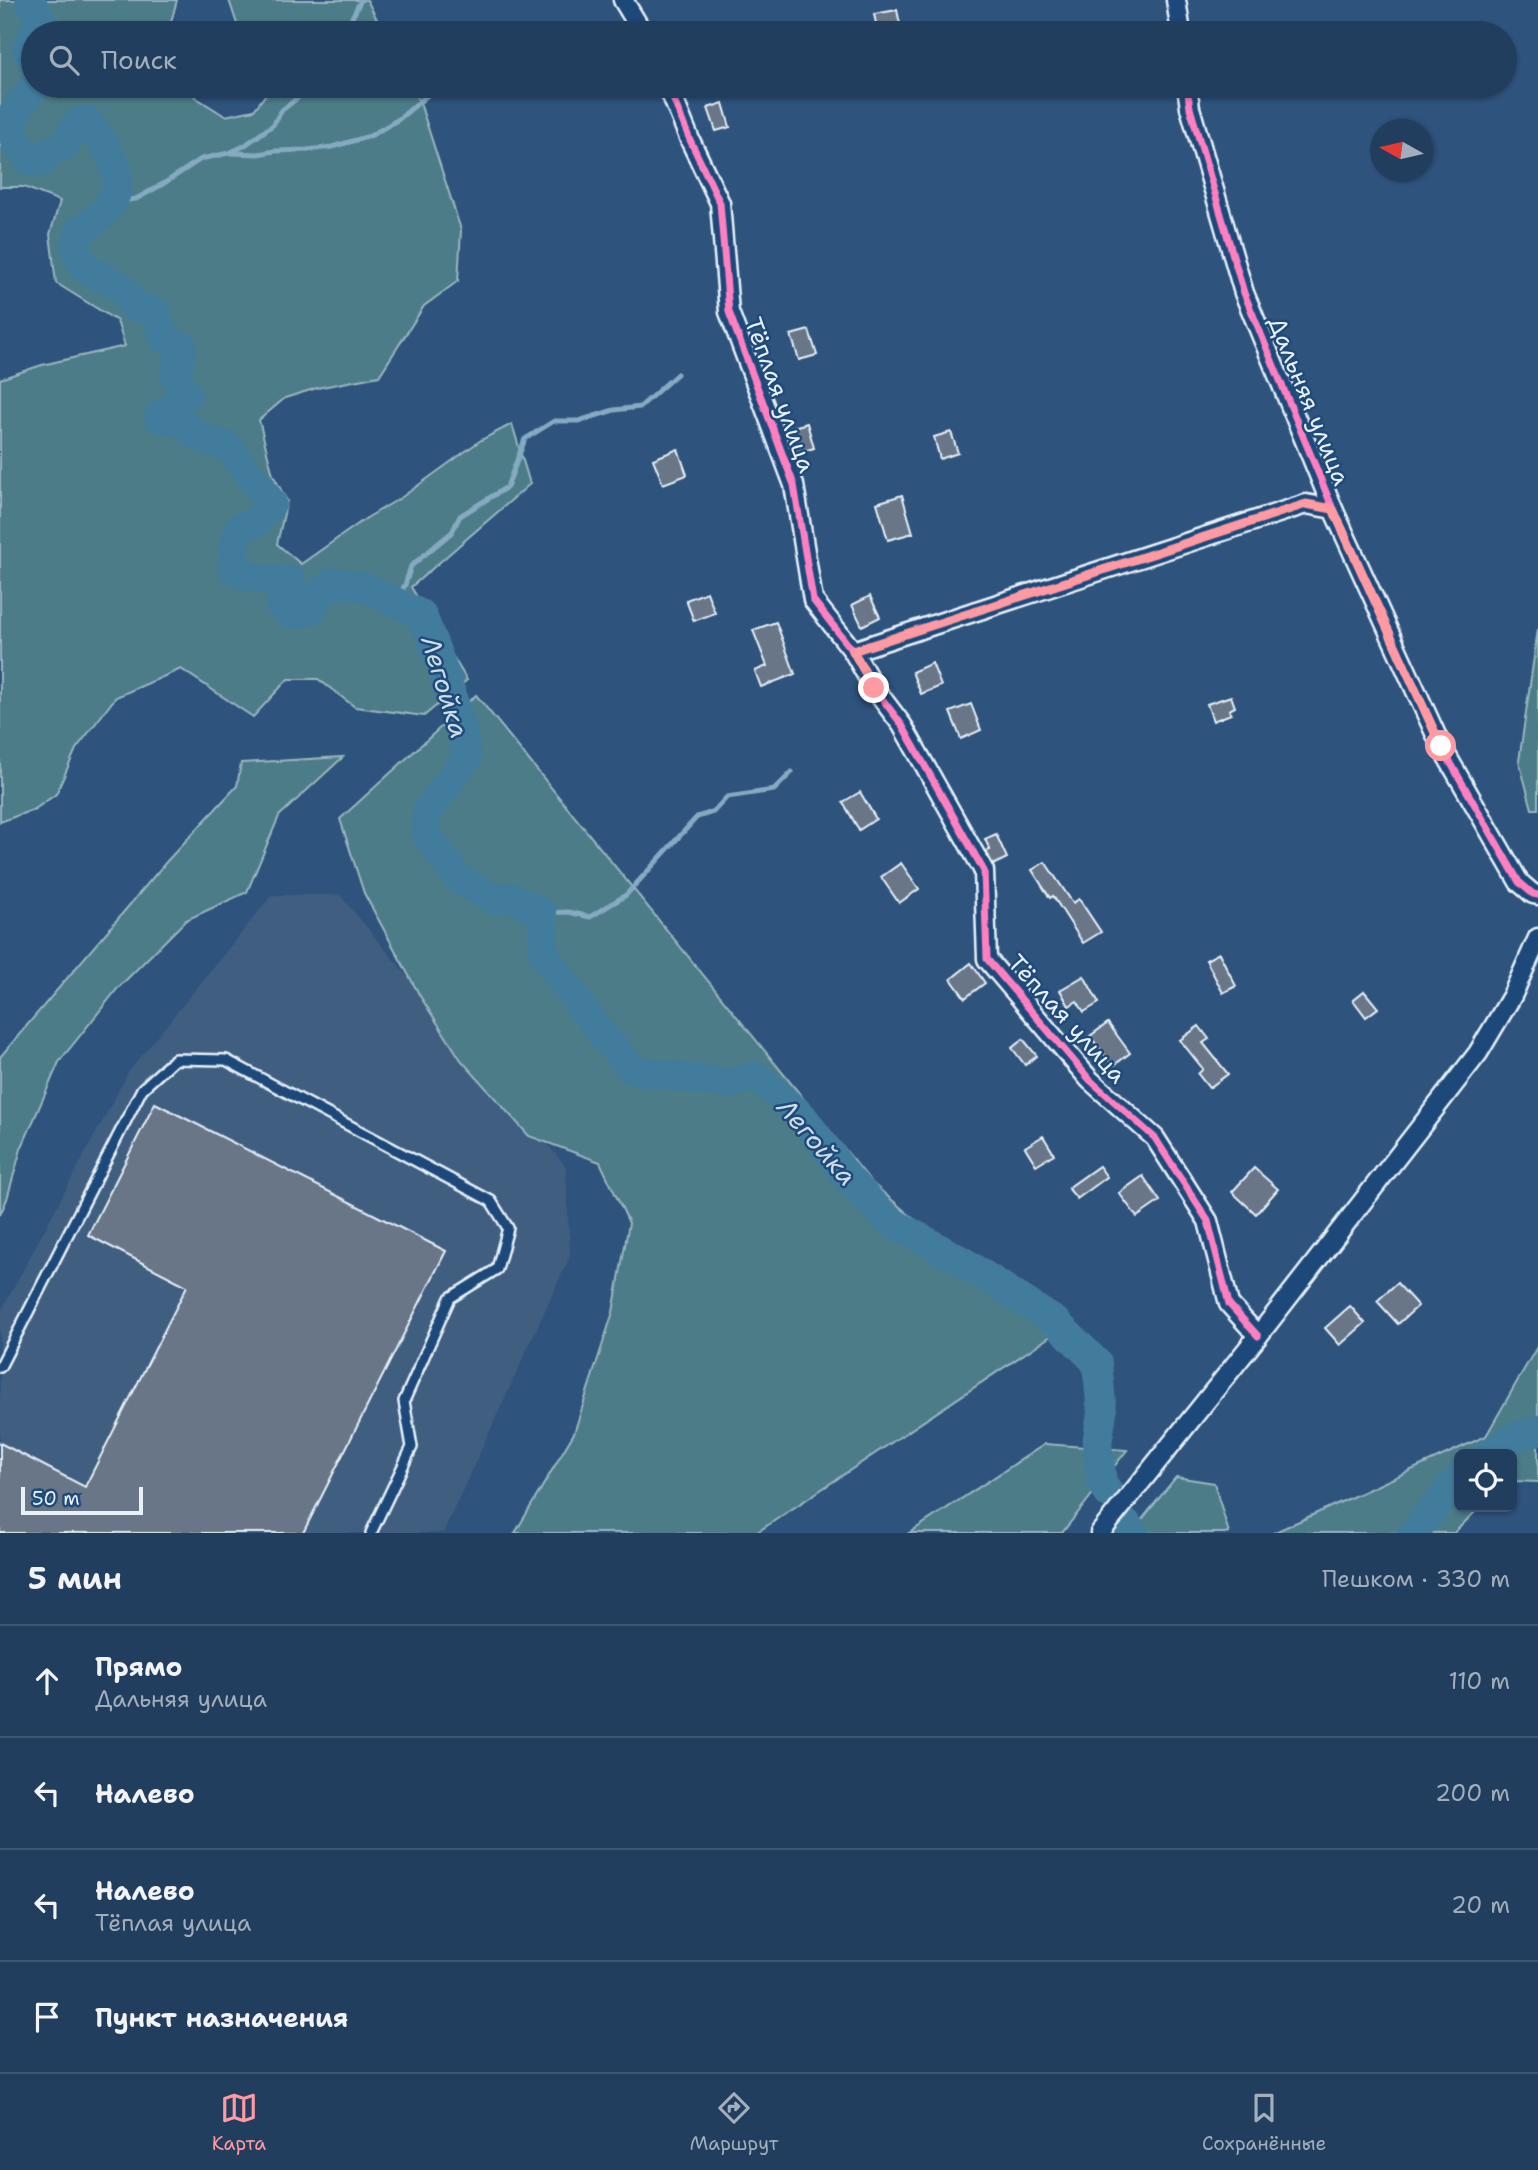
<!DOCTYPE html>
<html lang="ru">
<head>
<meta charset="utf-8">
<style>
	:root { --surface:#223e5e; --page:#2a4564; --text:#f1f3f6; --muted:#a2aebc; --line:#3f5773; --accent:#ff9aa2 }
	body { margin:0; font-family:"Shantell Sans",sans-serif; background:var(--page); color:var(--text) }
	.controls { position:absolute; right:21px; bottom:21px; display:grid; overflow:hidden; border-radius:10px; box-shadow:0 2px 5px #0004 }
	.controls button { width:63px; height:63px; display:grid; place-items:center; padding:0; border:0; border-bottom:2px solid var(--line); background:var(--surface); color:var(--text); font:35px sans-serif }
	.compass { position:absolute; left:1370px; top:119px; width:63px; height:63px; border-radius:50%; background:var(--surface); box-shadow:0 2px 5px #0004; rotate:278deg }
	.scale { position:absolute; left:21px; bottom:18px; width:122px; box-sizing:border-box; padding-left:7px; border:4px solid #e8f1f8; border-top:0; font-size:19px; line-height:24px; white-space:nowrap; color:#e8f1f8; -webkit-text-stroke:5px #1f4a7a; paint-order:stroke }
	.stop { position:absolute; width:21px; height:21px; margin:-16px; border:5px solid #ff9aa2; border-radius:50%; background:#fff }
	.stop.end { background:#ff9aa2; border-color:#fff; box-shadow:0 2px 7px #0008 }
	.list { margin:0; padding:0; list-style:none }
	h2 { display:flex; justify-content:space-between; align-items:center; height:91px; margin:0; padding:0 28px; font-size:30px }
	h2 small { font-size:23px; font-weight:400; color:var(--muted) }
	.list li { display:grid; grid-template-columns:46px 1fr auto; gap:21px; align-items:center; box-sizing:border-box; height:112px; padding:0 28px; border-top:2px solid var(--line) }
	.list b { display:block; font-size:26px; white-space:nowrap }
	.list p { margin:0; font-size:23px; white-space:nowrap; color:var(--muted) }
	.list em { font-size:23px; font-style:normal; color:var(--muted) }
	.icon { flex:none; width:38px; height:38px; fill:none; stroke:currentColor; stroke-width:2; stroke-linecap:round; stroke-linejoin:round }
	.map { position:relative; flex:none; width:1538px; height:1533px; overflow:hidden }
	.search { position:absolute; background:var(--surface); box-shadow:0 2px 5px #0004; left:21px; right:21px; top:21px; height:77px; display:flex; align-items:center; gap:18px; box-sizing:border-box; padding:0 24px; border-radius:38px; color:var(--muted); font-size:26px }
	.sheet { height:539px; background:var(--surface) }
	nav { display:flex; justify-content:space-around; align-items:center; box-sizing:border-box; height:98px; border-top:2px solid var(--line); background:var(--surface); font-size:19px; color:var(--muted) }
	nav a { display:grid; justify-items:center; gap:4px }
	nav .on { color:var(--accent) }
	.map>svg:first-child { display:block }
	.built { fill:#3f5e80 }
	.green { fill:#4b7c87; stroke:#9ab6c0; stroke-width:2 }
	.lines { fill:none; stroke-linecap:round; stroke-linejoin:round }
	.stream { stroke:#85aac1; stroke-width:5 }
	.river { stroke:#437b9d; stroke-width:30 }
	.building { fill:#687687; stroke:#e8f1f8; stroke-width:2 }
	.lane-casing { stroke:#e8f1f8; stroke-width:14 }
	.street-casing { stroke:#e8f1f8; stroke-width:23 }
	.lane { stroke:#1f4a7a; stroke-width:9 }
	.street { stroke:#1f4a7a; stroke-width:18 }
	.cycleway-casing { stroke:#1f4a7a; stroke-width:11 }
	.cycleway { stroke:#ff80c0; stroke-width:7 }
	.route { stroke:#ff9aa2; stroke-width:9 }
	.labels { text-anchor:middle; stroke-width:5; stroke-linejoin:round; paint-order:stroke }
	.street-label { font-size:24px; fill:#e8f1f8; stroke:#1f4a7a }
	.water-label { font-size:26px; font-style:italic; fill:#cfdfea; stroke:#1f4a7a }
</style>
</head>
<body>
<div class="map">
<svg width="1538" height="1533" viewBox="0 0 1538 1533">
	<rect width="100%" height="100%" fill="#2e537d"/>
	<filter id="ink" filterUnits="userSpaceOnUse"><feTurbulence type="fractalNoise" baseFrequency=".0143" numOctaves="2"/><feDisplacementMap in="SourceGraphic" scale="14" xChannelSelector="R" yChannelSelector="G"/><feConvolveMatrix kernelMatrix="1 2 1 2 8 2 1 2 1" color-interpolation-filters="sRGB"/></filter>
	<g filter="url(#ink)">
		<!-- built -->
		<path class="built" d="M 272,895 L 340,895 L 566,1167 L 570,1256 L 443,1533 L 0,1533 L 0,1313 L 129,1071 Z"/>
		<!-- green -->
		<g class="green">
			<path d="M 0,0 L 177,0 L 168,33 L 33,33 L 33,86 L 189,86 L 195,97 L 225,116 L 254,110 L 272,86 L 411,86 L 420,103 L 461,230 L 458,281 L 424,306 L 379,376 L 317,388 L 285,398 L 259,420 L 273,475 L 287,501 L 277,544 L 301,564 L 365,519 L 402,497 L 481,440 L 512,424 L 530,484 L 411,587 L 467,680 L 424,716 L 355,707 L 318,679 L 288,679 L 253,717 L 181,669 L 116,697 L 76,749 L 56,794 L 35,809 L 0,822 L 0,379 L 42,365 L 125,346 L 117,321 L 56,283 L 50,234 L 60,201 L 24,187 L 0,187 Z"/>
			<path d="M 229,0 L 367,0 L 384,33 L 240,33 Z"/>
			<path d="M 1538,629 L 1538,809 L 1532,809 L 1519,761 Z"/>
			<path d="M 476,695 L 872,1183 L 1051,1336 L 756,1533 L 515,1533 L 574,1433 L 613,1312 L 629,1223 L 600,1162 L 529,1136 L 461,1060 L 420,996 L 364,893 L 340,819 Z"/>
			<path d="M 343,757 L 279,816 L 247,892 L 186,920 L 118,988 L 59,1062 L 21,1149 L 7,1199 L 0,1215 L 0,1057 L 167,861 L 237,786 L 241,763 Z"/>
			<path d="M 1538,1345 L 1538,1482 L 1512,1481 L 1512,1454 L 1459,1454 L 1459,1507 L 1480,1507 L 1454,1533 L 1273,1533 L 1486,1436 Z"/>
			<path d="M 1045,1444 L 1127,1450 L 1062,1533 L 909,1533 Z"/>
			<path d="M 1176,1477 L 1214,1483 L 1229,1533 L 1131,1533 Z"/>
		</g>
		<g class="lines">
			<!-- stream -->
			<g class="stream">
				<path d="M 344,33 L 361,0"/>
				<path d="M 231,153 L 258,154 L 275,151 L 307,150 L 332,147 L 370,136 L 399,119 L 437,87"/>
				<path d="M 116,188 L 128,200 L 136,199 L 163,184 L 201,159 L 229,153 L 244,146 L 273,125 L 282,110 L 313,86"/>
				<path d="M 395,603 L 405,585 L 411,566 L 452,532 L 460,516 L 507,487 L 525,439 L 554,421 L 579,421 L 614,410 L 640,407 L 677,374"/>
				<path d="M 542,913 L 569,912 L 590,917 L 626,895 L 697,817 L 713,812 L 727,797 L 774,790 L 792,772"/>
			</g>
			<!-- river -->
			<g class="river">
				<path d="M 30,0 L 41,20 L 34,33"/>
				<path d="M 33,36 L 27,50 L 33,60"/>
				<path d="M 34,86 L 25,100 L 14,111 L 14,139 L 30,161 L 42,161 L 52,150 L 64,146 L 78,123 L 87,121 C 120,163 137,197 81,230 L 75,247 L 85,268 L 122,288 L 136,307 L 156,312 L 164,339 L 183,347 L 175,377 L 187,395 L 159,417 L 181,422 L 200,437 L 228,447 L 272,503 L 255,523 L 240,527 L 234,542 L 233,569 C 252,580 269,581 291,580 L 292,591 L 280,604 L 291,614 L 310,610 L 321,592 L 334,582 L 364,587 L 422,615 C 440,662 459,707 467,757 L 427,812 L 425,833 L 458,878 L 494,899 L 509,896 L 542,913 L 544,955 L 604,1037 L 634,1070 L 728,1084 L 756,1076 L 802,1116 L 848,1178 L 888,1220 L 962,1261 L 1056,1322 L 1097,1363 L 1102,1412 L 1097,1444 L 1102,1482 L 1109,1494"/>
				<path d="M 1488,1454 L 1511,1439 L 1538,1430"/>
				<path d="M 1127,1524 L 1133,1533"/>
				<path d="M 1413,1533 L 1459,1478"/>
			</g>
		</g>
		<!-- building -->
		<g class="building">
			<path d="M 897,10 L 901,29 L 878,33 L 874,14 Z"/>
			<path d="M 723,103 L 730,127 L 716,131 L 708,108 Z"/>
			<path d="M 809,330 L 817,355 L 799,360 L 791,335 Z"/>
			<path d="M 807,423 L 814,448 L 794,454 L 787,429 Z"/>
			<path d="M 951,432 L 958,453 L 940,459 L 934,437 Z"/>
			<path d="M 678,449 L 687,475 L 663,484 L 653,459 Z"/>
			<path d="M 902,495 L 913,533 L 888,540 L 877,503 Z"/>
			<path d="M 707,592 L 715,613 L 694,621 L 686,600 Z"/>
			<path d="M 870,596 L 880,617 L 862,626 L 852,605 Z"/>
			<path d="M 776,622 L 795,674 L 761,687 L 755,671 L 767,666 L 753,630 Z"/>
			<path d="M 932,663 L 941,686 L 921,694 L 912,672 Z"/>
			<path d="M 1231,696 L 1235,707 L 1229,710 L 1231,714 L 1213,721 L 1207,704 Z"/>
			<path d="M 971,704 L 981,730 L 961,739 L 950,712 Z"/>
			<path d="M 860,792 L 876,819 L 859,830 L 843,802 Z"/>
			<path d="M 996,834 L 1007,858 L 993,865 L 986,851 L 990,850 L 985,839 Z"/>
			<path d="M 1045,862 L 1073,903 L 1079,899 L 1101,932 L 1083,943 L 1053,896 L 1050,898 L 1032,870 Z"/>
			<path d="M 901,863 L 919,889 L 899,903 L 881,877 Z"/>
			<path d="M 1219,953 L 1236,986 L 1223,993 L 1206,960 Z"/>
			<path d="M 971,963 L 985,983 L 965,998 L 951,979 Z"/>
			<path d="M 1084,976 L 1099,1003 L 1084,1012 L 1077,1001 L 1069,1006 L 1060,990 Z"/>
			<path d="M 1364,991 L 1378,1008 L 1366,1017 L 1353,1000 Z"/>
			<path d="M 1108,1023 L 1130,1053 L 1113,1066 L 1090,1036 Z"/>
			<path d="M 1199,1026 L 1209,1039 L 1203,1043 L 1228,1074 L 1209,1088 L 1198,1074 L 1203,1069 L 1180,1040 Z"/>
			<path d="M 1023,1039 L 1037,1056 L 1025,1065 L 1012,1048 Z"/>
			<path d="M 155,1103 L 446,1251 L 303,1533 L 0,1533 L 0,1443 L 85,1487 L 187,1286 L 88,1235 Z"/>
			<path d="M 1043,1136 L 1054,1154 L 1036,1165 L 1025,1147 Z"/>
			<path d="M 1099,1166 L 1107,1177 L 1077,1199 L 1068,1188 Z"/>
			<path d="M 1254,1168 L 1278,1189 L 1256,1214 L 1232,1192 Z"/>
			<path d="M 1143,1176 L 1160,1201 L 1137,1217 L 1119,1193 Z"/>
			<path d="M 1397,1283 L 1418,1306 L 1398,1324 L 1377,1301 Z"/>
			<path d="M 1350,1306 L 1365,1323 L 1340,1345 L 1325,1328 Z"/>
		</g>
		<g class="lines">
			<defs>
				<path id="lane" d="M 0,1367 L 142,1089 L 175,1059 L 226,1060 L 491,1201 L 508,1228 L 497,1269 L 450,1298 L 404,1401 L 412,1447 L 371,1533"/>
				<g id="street">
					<path d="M 623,0 L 643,33"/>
					<path d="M 1176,0 L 1181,33"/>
					<path d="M 668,86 L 690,140 L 720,203 L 729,312 L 794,485 L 813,600 L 853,651 L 874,688 L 902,725 L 984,871 L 987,959 L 1090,1080 L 1155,1138 L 1208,1221 L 1229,1304 L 1258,1336"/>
					<path d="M 1187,86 L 1190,108 L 1244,293 L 1333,509 L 1441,746 L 1519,882 L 1533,894 L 1538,895"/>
					<path d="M 853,651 L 1306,504 L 1333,509"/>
					<path d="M 1100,1533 L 1258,1336 L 1478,1053 L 1512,996 L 1538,938"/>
				</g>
			</defs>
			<!-- lane casing -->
			<use href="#lane" class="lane-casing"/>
			<!-- street casing -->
			<use href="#street" class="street-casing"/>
			<!-- lane -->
			<use href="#lane" class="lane"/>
			<!-- street -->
			<use href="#street" class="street"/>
			<defs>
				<g id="cycleway">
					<path d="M 668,86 L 690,140 L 720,203 L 729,312 L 794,485 L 813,600 L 853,651 L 874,688 L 902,725 L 984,871 L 987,959 L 1090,1080 L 1155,1138 L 1208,1221 L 1229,1304 L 1258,1336"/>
					<path d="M 1187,86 L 1190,108 L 1244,293 L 1333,509 L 1441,746 L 1519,882 L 1533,894 L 1538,895"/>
				</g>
			</defs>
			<!-- cycleway casing -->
			<use href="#cycleway" class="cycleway-casing"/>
			<!-- cycleway -->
			<use href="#cycleway" class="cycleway"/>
		</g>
	</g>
	<g class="lines" filter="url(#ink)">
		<!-- route -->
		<path class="route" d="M 874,688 L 853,651 L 1306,504 L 1333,509 L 1441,746"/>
	</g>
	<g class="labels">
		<!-- street labels -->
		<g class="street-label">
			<text transform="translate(780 395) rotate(70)" y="8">Тёплая улица</text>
			<text transform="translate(1309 401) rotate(68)" y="8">Дальняя улица</text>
			<text transform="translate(1067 1019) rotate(48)" y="8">Тёплая улица</text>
		</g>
		<!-- water labels -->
		<g class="water-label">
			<text transform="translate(445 687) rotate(73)" y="9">Легойка</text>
			<text transform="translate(817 1142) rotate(49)" y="9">Легойка</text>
		</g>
	</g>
</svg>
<div class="controls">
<button><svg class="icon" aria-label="locate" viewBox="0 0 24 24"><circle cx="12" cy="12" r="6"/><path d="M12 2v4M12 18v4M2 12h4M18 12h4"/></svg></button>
</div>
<svg class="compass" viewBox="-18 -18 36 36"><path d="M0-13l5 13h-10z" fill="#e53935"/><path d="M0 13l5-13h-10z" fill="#a2aebc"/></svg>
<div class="scale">50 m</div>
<div class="stop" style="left:1441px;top:746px"></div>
<div class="stop end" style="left:874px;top:688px"></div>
<div class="search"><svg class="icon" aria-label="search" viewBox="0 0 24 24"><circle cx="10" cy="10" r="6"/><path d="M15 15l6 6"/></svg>Поиск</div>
</div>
<section class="sheet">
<h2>5 мин<small>Пешком · 330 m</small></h2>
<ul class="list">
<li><svg class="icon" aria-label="ahead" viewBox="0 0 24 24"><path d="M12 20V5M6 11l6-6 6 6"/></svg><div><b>Прямо</b><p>Дальняя улица</p></div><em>110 m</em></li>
<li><svg class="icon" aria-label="left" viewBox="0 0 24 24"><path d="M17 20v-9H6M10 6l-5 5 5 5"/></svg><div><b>Налево</b></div><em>200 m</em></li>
<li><svg class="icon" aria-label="left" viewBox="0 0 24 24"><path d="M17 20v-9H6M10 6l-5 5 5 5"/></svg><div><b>Налево</b><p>Тёплая улица</p></div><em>20 m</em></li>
<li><svg class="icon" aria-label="arrive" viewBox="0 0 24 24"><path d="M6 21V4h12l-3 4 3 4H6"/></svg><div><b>Пункт назначения</b></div></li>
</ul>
</section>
<nav>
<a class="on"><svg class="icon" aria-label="map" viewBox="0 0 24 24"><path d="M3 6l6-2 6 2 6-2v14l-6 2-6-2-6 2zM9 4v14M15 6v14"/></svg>Карта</a>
<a><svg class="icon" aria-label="directions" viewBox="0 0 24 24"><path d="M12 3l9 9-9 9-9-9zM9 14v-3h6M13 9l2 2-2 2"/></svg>Маршрут</a>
<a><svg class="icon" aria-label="saved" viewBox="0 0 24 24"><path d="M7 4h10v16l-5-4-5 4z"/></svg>Сохранённые</a>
</nav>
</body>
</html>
